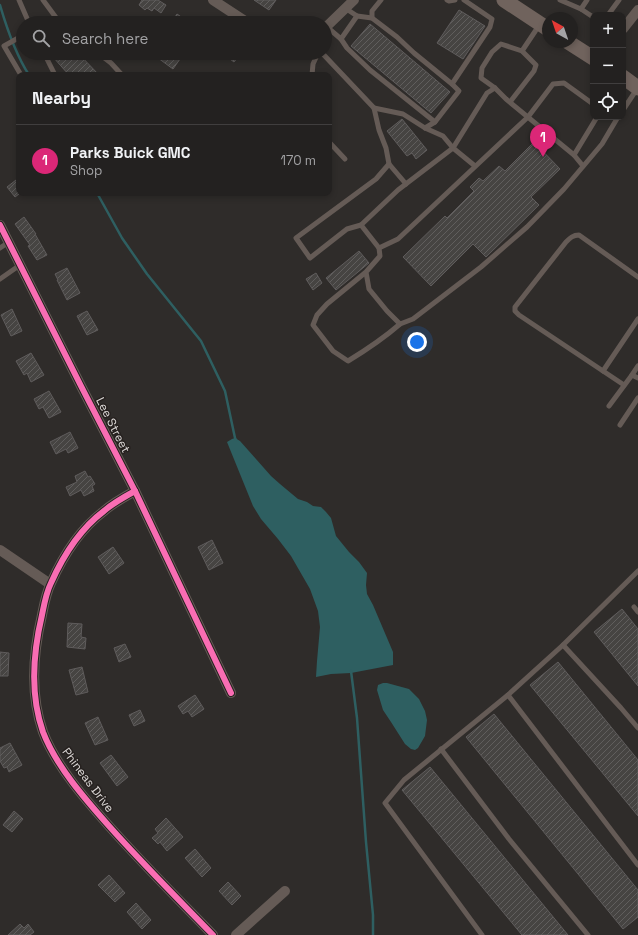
<!DOCTYPE html>
<html lang="en">
<head>
<meta charset="utf-8">
<style>
	:root { --surface:#232120; --page:#2b2929; --text:#f1f3f6; --muted:#a3a3a5; --line:#403e3e; --accent:#db2777 }
	body { margin:0; font-family:"Space Grotesk",sans-serif; background:var(--page); color:var(--text) }
	.controls { position:absolute; right:12px; top:12px; display:grid; overflow:hidden; border-radius:8px; box-shadow:0 2px 6px #0003 }
	.controls button { width:36px; height:36px; display:grid; place-items:center; padding:0; border:0; border-bottom:1px solid var(--line); background:var(--surface); color:var(--text); font:20px sans-serif }
	.compass { position:absolute; left:542px; top:12px; width:36px; height:36px; border-radius:50%; background:var(--surface); box-shadow:0 2px 6px #0003; rotate:320deg }
	.you { position:absolute; left:417px; top:342px; width:14px; height:14px; margin:-10px; border:3px solid #fff; border-radius:50%; background:#1a73e8; box-shadow:0 0 0 6px #1a73e833 }
	.badge { display:grid; place-items:center; width:26px; height:26px; border-radius:50%; background:var(--accent); color:#fff; font-size:13px; font-weight:700 }
	.pin { position:absolute; translate:-50% -33px; filter:drop-shadow(0 1px 2px #0008) }
	.pin::after { content:''; position:absolute; top:21px; width:14px; height:12px; background:inherit; clip-path:polygon(0 0,100% 0,50% 100%) }
	.list { margin:0; padding:0; list-style:none }
	h2 { display:flex; justify-content:space-between; align-items:center; height:52px; margin:0; padding:0 16px; font-size:17px }
	h2 small { font-size:13px; font-weight:400; color:var(--muted) }
	.list li { display:grid; grid-template-columns:26px 1fr auto; gap:12px; align-items:center; box-sizing:border-box; height:72px; padding:0 16px; border-top:1px solid var(--line) }
	.list b { display:block; font-size:15px; white-space:nowrap }
	.list p { margin:0; font-size:13px; white-space:nowrap; color:var(--muted) }
	.list em { font-size:13px; font-style:normal; color:var(--muted) }
	.icon { flex:none; width:22px; height:22px; fill:none; stroke:currentColor; stroke-width:2; stroke-linecap:round; stroke-linejoin:round }
	.map { position:relative; flex:none; width:638px; height:935px; overflow:hidden }
	.search { position:absolute; background:var(--surface); box-shadow:0 2px 6px #0003; left:16px; top:16px; width:316px; height:44px; display:flex; align-items:center; gap:10px; box-sizing:border-box; padding:0 14px; border-radius:22px; color:var(--muted); font-size:15px }
	.panel { position:absolute; background:var(--surface); box-shadow:0 2px 6px #0003; left:16px; top:72px; width:316px; height:124px; border-radius:8px }
	.map>svg:first-child { display:block }
	.water { fill:#2e5f61 }
	.lines { fill:none; stroke-linecap:round; stroke-linejoin:round }
	.stream { stroke:#2e5f61; stroke-width:2.5 }
	.building { fill:url(#building-hatch); stroke:#5f5c5c }
	.lane { stroke:#655b56; stroke-width:5 }
	.street { stroke:#655b56; stroke-width:10 }
	.primary { stroke:#70635d; stroke-width:15 }
	.cycleway-casing { stroke:#26211f; stroke-width:8 }
	.cycleway { stroke:#f96db3; stroke-width:6 }
	.labels { text-anchor:middle; stroke-width:3; stroke-linejoin:round; paint-order:stroke }
	.street-label { font-size:12px; fill:#dddad8; stroke:#26211f }
</style>
</head>
<body>
<div class="map">
<svg width="638" height="935" viewBox="0 0 638 935">
	<defs>
		<pattern id="building-hatch" width="6" height="6" patternUnits="userSpaceOnUse"><rect width="6" height="6" fill="#464442"/><path d="M-1 1l2-2M0 6l6-6M5 7l2-2" fill="none" stroke="#605e5d"/></pattern>
	</defs>
	<rect width="100%" height="100%" fill="#2f2c2a"/>
	<!-- water -->
	<g class="water">
		<path d="M 235,438 L 240,441 L 271,476 L 280,484 L 298,499 L 307,502 L 313,506 L 321,507 L 326,512 L 331,518 L 336,536 L 349,552 L 359,562 L 367,573 L 366,585 L 367,594 L 373,605 L 393,652 L 393,665 L 351,673 L 331,674 L 316,677 L 317,661 L 320,627 L 318,611 L 310,589 L 291,556 L 278,539 L 261,519 L 253,506 L 227,442 L 232,439 Z"/>
		<path d="M 383,683 L 387,683 L 409,689 L 419,699 L 425,711 L 427,720 L 425,736 L 418,748 L 415,750 L 411,749 L 405,744 L 391,722 L 383,710 L 377,690 L 378,685 Z"/>
	</g>
	<g class="lines">
		<!-- stream -->
		<g class="stream">
			<path d="M 0,5 C 7,29 15,53 29,75"/>
			<path d="M 97,193 L 122,238 L 147,274 L 201,341 L 225,391 L 235,438 L 236,440"/>
			<path d="M 351,671 L 357,718 L 366,842 L 373,915 L 373,935"/>
		</g>
	</g>
	<!-- building -->
	<g class="building">
		<path d="M 142,0 L 158,0 L 166,5 L 161,13 L 154,8 L 152,11 L 147,8 L 145,10 L 139,5 Z"/>
		<path d="M 254,0 L 276,0 L 269,10 Z"/>
		<path d="M 459,10 L 485,26 L 463,59 L 437,43 Z"/>
		<path d="M 177,14 L 190,23 L 171,23 Z"/>
		<path d="M 370,24 L 450,92 L 431,113 L 351,46 Z"/>
		<path d="M 57,53 L 78,53 L 99,75 L 69,75 L 53,57 Z"/>
		<path d="M 161,53 L 172,53 L 180,59 L 173,69 L 158,58 Z"/>
		<path d="M 222,53 L 241,53 L 234,62 Z"/>
		<path d="M 402,119 L 427,150 L 416,159 L 412,153 L 407,156 L 387,131 Z"/>
		<path d="M 534,142 L 560,169 L 531,197 L 539,205 L 486,257 L 473,244 L 431,286 L 403,257 L 445,216 L 447,218 L 474,191 L 470,187 L 479,178 L 483,181 L 499,166 L 505,171 Z"/>
		<path d="M 16,180 L 19,184 L 19,194 L 15,197 L 7,187 Z"/>
		<path d="M 24,217 L 36,234 L 35,234 L 47,255 L 37,260 L 28,246 L 30,245 L 15,224 Z"/>
		<path d="M 359,251 L 369,263 L 336,290 L 326,278 Z"/>
		<path d="M 67,268 L 80,293 L 67,300 L 57,280 L 58,280 L 55,274 Z"/>
		<path d="M 316,273 L 322,283 L 313,290 L 306,279 Z"/>
		<path d="M 12,309 L 22,331 L 11,336 L 1,315 Z"/>
		<path d="M 87,311 L 98,330 L 87,335 L 77,316 Z"/>
		<path d="M 31,353 L 44,375 L 31,382 L 27,373 L 24,375 L 16,361 Z"/>
		<path d="M 49,391 L 61,412 L 49,418 L 43,407 L 39,409 L 34,399 Z"/>
		<path d="M 70,432 L 78,448 L 68,453 L 66,449 L 56,454 L 50,442 Z"/>
		<path d="M 85,471 L 88,477 L 90,476 L 95,484 L 92,486 L 94,491 L 84,496 L 81,490 L 70,496 L 66,487 L 77,482 L 75,476 Z"/>
		<path d="M 212,540 L 223,563 L 209,570 L 198,547 Z"/>
		<path d="M 113,547 L 124,563 L 109,574 L 98,557 Z"/>
		<path d="M 622,609 L 638,629 L 638,686 L 594,632 Z"/>
		<path d="M 68,623 L 82,624 L 81,637 L 86,638 L 85,649 L 67,647 Z"/>
		<path d="M 125,644 L 131,657 L 119,662 L 114,648 Z"/>
		<path d="M 0,652 L 9,653 L 8,676 L 0,676 Z"/>
		<path d="M 558,662 L 638,760 L 638,816 L 530,685 Z"/>
		<path d="M 82,667 L 88,692 L 76,695 L 69,670 Z"/>
		<path d="M 195,695 L 204,709 L 192,717 L 188,711 L 183,714 L 178,706 Z"/>
		<path d="M 140,710 L 145,721 L 134,726 L 129,715 Z"/>
		<path d="M 494,714 L 638,890 L 638,917 L 623,929 L 466,737 Z"/>
		<path d="M 98,717 L 108,740 L 95,745 L 85,723 Z"/>
		<path d="M 10,743 L 22,765 L 9,772 L 7,767 L 4,768 L 0,761 L 0,748 Z"/>
		<path d="M 111,755 L 128,777 L 117,786 L 100,763 Z"/>
		<path d="M 430,767 L 568,935 L 522,935 L 402,790 Z"/>
		<path d="M 14,811 L 23,819 L 12,832 L 3,825 Z"/>
		<path d="M 166,818 L 183,837 L 167,851 L 160,842 L 158,844 L 152,838 L 158,833 L 155,829 Z"/>
		<path d="M 195,849 L 211,868 L 202,877 L 185,858 Z"/>
		<path d="M 109,875 L 125,893 L 115,902 L 98,885 Z"/>
		<path d="M 228,882 L 241,896 L 232,905 L 219,891 Z"/>
		<path d="M 136,903 L 151,920 L 142,929 L 127,912 Z"/>
		<path d="M 20,924 L 24,928 L 28,924 L 34,932 L 30,935 L 8,935 Z"/>
	</g>
	<g class="lines">
		<!-- lane -->
		<g class="lane">
			<path d="M 19,0 L 29,23"/>
			<path d="M 43,0 L 60,23"/>
			<path d="M 447,0 L 449,1 L 455,0"/>
			<path d="M 560,0 L 581,9 L 593,17"/>
			<path d="M 345,8 L 357,16"/>
			<path d="M 581,9 L 587,0"/>
			<path d="M 608,15 L 619,0"/>
			<path d="M 372,18 L 372,11 L 381,0"/>
			<path d="M 540,24 L 522,51 L 501,44 L 492,52 L 482,68 L 481,78 L 495,88 L 506,99 L 574,155 L 597,117"/>
			<path d="M 327,27 L 341,39 L 357,16 L 372,18 L 397,37 L 414,53 L 452,84 L 490,27 L 492,19 L 464,0"/>
			<path d="M 341,39 L 347,48 L 370,70 L 435,122"/>
			<path d="M 44,53 L 55,75"/>
			<path d="M 98,53 L 111,63 L 122,75"/>
			<path d="M 322,53 L 374,108 L 379,130 L 386,148 L 389,164 L 406,184"/>
			<path d="M 21,75 L 4,46 L 20,37 L 23,37"/>
			<path d="M 312,75 L 313,64 L 318,53"/>
			<path d="M 510,102 L 534,71 L 536,65 L 522,51"/>
			<path d="M 374,108 L 403,114 L 425,128 L 443,136 L 453,148 L 475,166"/>
			<path d="M 623,110 L 637,89"/>
			<path d="M 425,128 L 435,122 L 459,91 L 452,84"/>
			<path d="M 329,142 L 345,159"/>
			<path d="M 574,155 L 583,166"/>
			<path d="M 361,225 L 398,190 L 453,148 L 487,93 L 495,88"/>
			<path d="M 0,248 L 9,242"/>
			<path d="M 379,248 L 398,239 L 528,117 L 553,84 L 564,83 L 593,104"/>
			<path d="M 366,272 L 369,289 L 387,311 L 400,324 C 384,338 366,350 348,361 L 333,351 L 313,325 L 317,315 L 327,304 L 366,272 L 380,256 L 379,248 L 361,225 L 347,229 L 310,258 L 296,238 L 376,179 L 389,164"/>
			<path d="M 0,279 L 20,265"/>
			<path d="M 400,324 L 413,319 L 481,267 L 527,227 L 564,189 L 602,144 L 618,117"/>
			<path d="M 603,371 L 638,319"/>
			<path d="M 632,375 L 638,366"/>
			<path d="M 624,385 L 519,315 L 515,311 L 515,307 L 566,242 C 570,238 573,235 579,235 L 638,277"/>
			<path d="M 609,406 L 632,375 L 638,378"/>
			<path d="M 620,425 L 638,398"/>
			<path d="M 634,607 L 638,612"/>
			<path d="M 563,645 L 638,571"/>
			<path d="M 508,695 L 638,865"/>
			<path d="M 441,749 L 509,839 L 588,935"/>
			<path d="M 482,935 L 385,803 L 404,780 L 508,695 L 563,645 L 621,708 L 638,728"/>
		</g>
		<!-- street -->
		<g class="street">
			<path d="M 213,0 L 248,23"/>
			<path d="M 325,28 L 354,0"/>
			<path d="M 623,29 L 638,10"/>
			<path d="M 0,225 L 81,386 L 135,491 L 231,693"/>
			<path d="M 135,491 C 124,497 113,503 104,511 C 80,529 63,556 51,583 C 46,593 44,605 42,615 C 33,653 30,695 43,732 C 56,766 85,799 109,826 C 142,863 178,899 213,935"/>
			<path d="M 0,550 L 50,584"/>
			<path d="M 236,935 L 285,891"/>
		</g>
		<!-- primary -->
		<g class="primary">
			<path d="M 504,0 L 548,29"/>
			<path d="M 568,42 L 593,58"/>
			<path d="M 623,77 L 638,88"/>
		</g>
		<defs>
			<g id="cycleway">
				<path d="M 0,225 L 81,386 L 135,491 L 231,693"/>
				<path d="M 135,491 C 124,497 113,503 104,511 C 80,529 63,556 51,583 C 46,593 44,605 42,615 C 33,653 30,695 43,732 C 56,766 85,799 109,826 C 142,863 178,899 213,935"/>
			</g>
		</defs>
		<!-- cycleway casing -->
		<use href="#cycleway" class="cycleway-casing"/>
		<!-- cycleway -->
		<use href="#cycleway" class="cycleway"/>
	</g>
	<g class="labels">
		<!-- street labels -->
		<g class="street-label">
			<text transform="translate(113 425) rotate(63)" y="4">Lee Street</text>
			<text transform="translate(88 780) rotate(53)" y="4">Phineas Drive</text>
		</g>
	</g>
</svg>
<div class="controls">
<button>+</button>
<button>−</button>
<button><svg class="icon" aria-label="locate" viewBox="0 0 24 24"><circle cx="12" cy="12" r="6"/><path d="M12 2v4M12 18v4M2 12h4M18 12h4"/></svg></button>
</div>
<svg class="compass" viewBox="-18 -18 36 36"><path d="M0-13l5 13h-10z" fill="#e53935"/><path d="M0 13l5-13h-10z" fill="#a3a3a5"/></svg>
<div class="you"></div>
<div class="pin badge" style="left:543px;top:157px">1</div>
<div class="search"><svg class="icon" aria-label="search" viewBox="0 0 24 24"><circle cx="10" cy="10" r="6"/><path d="M15 15l6 6"/></svg>Search here</div>
<section class="panel">
<h2>Nearby<small></small></h2>
<ul class="list">
<li><span class="badge">1</span><div><b>Parks Buick GMC</b><p>Shop</p></div><em>170 m</em></li>
</ul>
</section>
</div>
</body>
</html>
